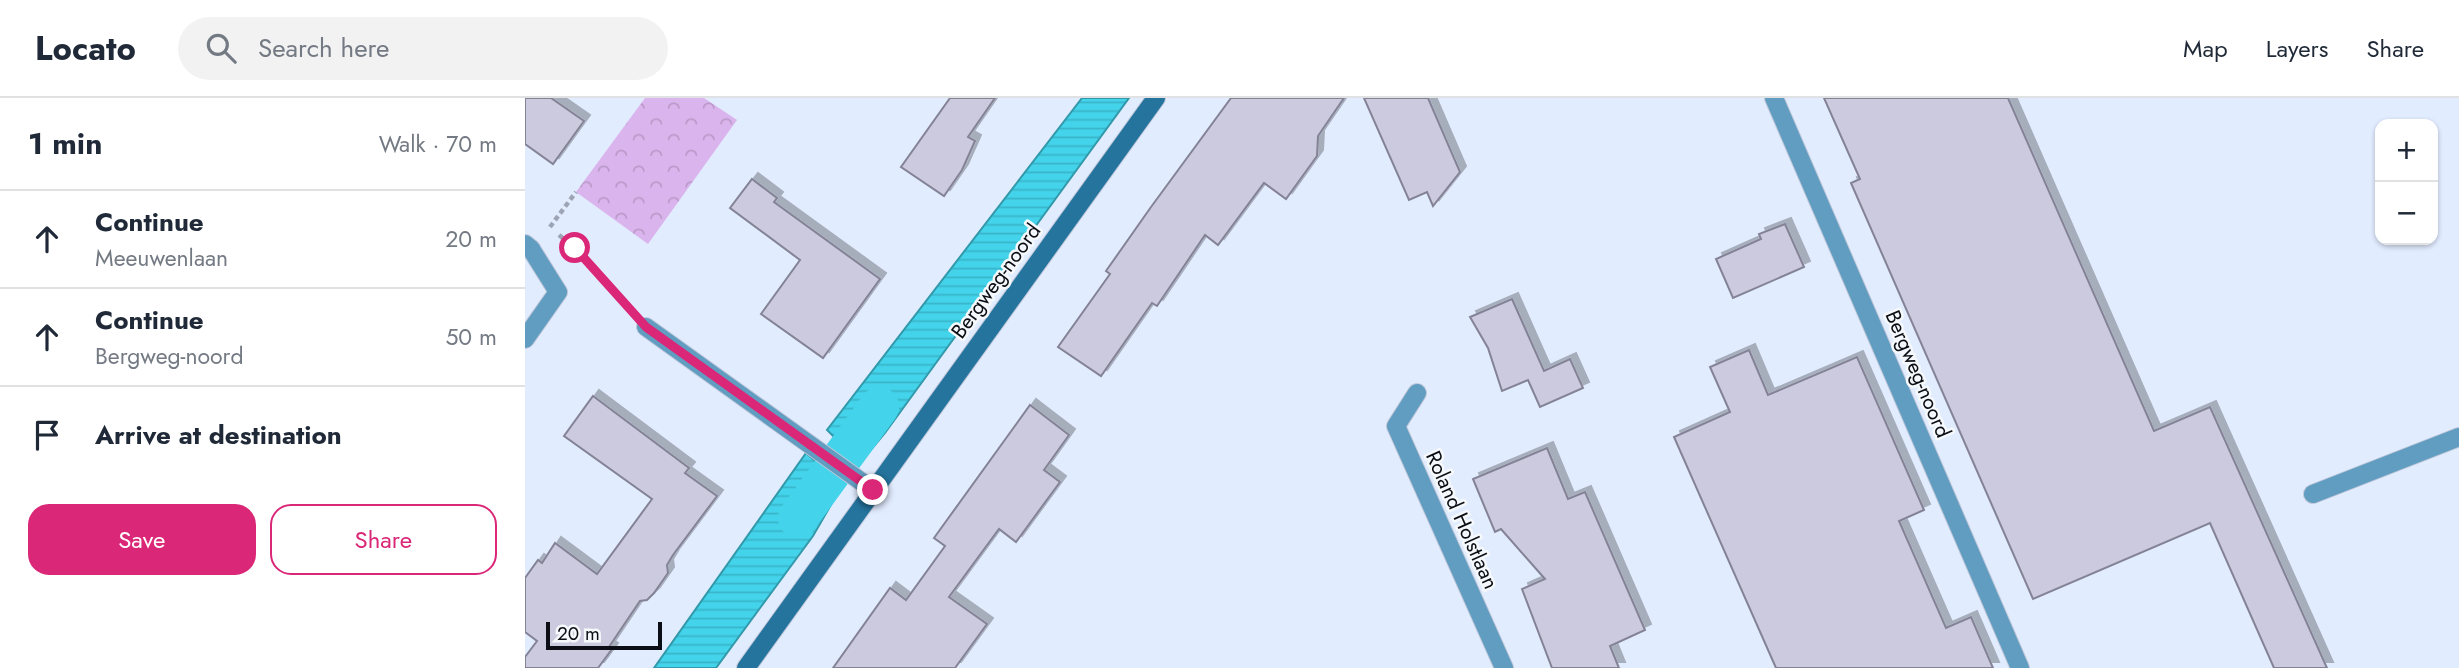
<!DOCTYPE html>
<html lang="en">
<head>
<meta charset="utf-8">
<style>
	:root { --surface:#fff; --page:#f2f2f3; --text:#1f2937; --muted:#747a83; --line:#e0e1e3; --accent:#db2777 }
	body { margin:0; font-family:Jost,sans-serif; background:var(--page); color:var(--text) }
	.controls { position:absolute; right:21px; top:21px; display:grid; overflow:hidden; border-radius:14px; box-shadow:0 2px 5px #0004 }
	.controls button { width:63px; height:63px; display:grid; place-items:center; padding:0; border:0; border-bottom:2px solid var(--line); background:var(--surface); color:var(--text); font:35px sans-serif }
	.scale { position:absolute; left:21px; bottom:18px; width:116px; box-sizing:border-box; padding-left:7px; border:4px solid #0b0e14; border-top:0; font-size:19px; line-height:24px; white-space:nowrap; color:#0b0e14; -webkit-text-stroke:5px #f6f9fc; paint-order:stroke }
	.stop { position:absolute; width:21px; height:21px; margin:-16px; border:5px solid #db2777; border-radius:50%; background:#fff }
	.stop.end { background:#db2777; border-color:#fff; box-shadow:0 2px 7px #0008 }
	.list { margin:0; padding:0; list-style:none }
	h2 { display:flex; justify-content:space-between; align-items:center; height:91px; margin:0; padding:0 28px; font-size:30px }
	h2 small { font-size:23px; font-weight:400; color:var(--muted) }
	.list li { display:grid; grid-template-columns:46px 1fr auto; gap:21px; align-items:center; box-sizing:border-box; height:98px; padding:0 28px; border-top:2px solid var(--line) }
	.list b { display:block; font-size:26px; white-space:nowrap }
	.list p { margin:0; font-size:23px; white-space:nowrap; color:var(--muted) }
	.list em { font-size:23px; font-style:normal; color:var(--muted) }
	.actions { display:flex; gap:14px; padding:21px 28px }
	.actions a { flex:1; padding:16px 0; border:2px solid var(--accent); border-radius:21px; text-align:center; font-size:24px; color:var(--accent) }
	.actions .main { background:var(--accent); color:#fff }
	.icon { flex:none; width:38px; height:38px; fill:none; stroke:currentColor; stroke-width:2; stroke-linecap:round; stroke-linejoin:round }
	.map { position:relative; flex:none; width:1934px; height:570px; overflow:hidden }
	header { display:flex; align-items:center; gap:42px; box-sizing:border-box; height:98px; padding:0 35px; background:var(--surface); border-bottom:2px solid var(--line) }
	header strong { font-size:33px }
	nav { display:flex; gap:38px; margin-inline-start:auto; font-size:24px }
	.search { width:490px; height:63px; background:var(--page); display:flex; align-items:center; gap:18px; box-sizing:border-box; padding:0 24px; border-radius:38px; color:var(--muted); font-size:26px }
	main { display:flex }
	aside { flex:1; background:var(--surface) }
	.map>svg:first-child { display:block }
	.park { fill:url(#park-crowns) }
	.water { fill:url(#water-rules); stroke:#3299aa; stroke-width:2 }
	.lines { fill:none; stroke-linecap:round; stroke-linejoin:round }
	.canal { stroke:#43d4eb; stroke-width:40 }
	.building { fill:#cbcade; stroke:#848396; stroke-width:2; filter:url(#shadow) }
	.lane-casing { stroke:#c0c8d9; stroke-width:20 }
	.street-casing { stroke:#c0c8d9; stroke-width:20 }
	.secondary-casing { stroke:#c0c8d9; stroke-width:20 }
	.path { stroke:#9da5b4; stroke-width:4.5; stroke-dasharray:5 3.5; stroke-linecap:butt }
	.lane { stroke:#619dc1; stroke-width:18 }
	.street { stroke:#619dc1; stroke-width:18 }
	.secondary { stroke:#25749e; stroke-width:18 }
	.route { stroke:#db2777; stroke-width:9 }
	.labels { text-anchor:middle; stroke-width:5; stroke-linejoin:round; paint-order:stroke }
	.street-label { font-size:21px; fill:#0b0e14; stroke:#f6f9fc }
</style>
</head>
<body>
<header>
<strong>Locato</strong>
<div class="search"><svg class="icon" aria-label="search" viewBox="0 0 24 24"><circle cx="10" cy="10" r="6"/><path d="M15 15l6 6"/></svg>Search here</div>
<nav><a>Map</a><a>Layers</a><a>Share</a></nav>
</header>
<main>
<aside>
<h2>1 min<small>Walk · 70 m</small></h2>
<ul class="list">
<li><svg class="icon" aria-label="ahead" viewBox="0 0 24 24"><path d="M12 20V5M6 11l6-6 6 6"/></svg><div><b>Continue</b><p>Meeuwenlaan</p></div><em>20 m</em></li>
<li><svg class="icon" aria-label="ahead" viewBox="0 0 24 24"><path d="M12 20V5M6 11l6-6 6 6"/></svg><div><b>Continue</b><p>Bergweg-noord</p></div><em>50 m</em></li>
<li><svg class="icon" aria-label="arrive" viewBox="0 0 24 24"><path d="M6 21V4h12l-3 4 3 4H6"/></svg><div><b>Arrive at destination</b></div></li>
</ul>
<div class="actions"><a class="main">Save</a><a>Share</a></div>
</aside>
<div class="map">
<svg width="1934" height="570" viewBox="0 0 1934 570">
	<defs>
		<pattern id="park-crowns" width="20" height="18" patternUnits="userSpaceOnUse" patternTransform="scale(1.75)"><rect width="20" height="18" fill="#dab4ec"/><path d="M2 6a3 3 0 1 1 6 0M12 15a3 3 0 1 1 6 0" fill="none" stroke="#ba9aca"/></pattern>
		<pattern id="water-rules" width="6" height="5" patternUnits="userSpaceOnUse" patternTransform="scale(1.75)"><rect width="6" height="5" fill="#43d4eb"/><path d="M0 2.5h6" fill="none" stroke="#39b5c9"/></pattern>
		<filter id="shadow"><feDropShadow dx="6" dy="-6" stdDeviation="0" flood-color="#0004"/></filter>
	</defs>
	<rect width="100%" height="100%" fill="#e2ecff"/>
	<!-- park -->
	<path class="park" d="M 120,0 L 179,0 L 212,22 L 123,146 L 51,94 Z"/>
	<!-- water -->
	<g class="water">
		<path d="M 557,0 L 604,0 L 360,335 L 340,359 L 322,352 L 302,332 Z"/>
		<path d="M 281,355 L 318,386 L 288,438 L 191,570 L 129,570 Z"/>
	</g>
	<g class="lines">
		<!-- canal -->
		<path class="canal" d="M 273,420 L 354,309"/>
	</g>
	<!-- building -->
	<g class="building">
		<path d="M 0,0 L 26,0 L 59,23 L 28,66 L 0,46 Z"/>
		<path d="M 425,0 L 470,0 L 443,39 L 450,43 L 437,72 L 419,98 L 376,69 Z"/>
		<path d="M 706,0 L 819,0 L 793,38 L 792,58 L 761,101 L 739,85 L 693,147 L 680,137 L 632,208 L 627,205 L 576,278 L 533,249 L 585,176 L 581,173 L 626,109 Z"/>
		<path d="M 839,0 L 903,0 L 935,74 L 908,108 L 902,94 L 884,102 Z"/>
		<path d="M 1299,0 L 1483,0 L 1629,333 L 1685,309 L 1802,570 L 1749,570 L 1685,425 L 1508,501 L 1326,85 L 1335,81 Z"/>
		<path d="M 227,81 L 252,100 L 249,104 L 355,181 L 298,260 L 236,216 L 275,162 L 205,110 Z"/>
		<path d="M 1260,126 L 1279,169 L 1208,200 L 1191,161 L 1236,141 L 1234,136 Z"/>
		<path d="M 987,201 L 1019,273 L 1045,261 L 1058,290 L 1015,309 L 1003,282 L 977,293 L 963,250 L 945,219 Z"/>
		<path d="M 1224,252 L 1243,297 L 1332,259 L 1399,412 L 1374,423 L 1421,530 L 1446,519 L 1468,570 L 1251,570 L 1149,339 L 1205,314 L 1185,269 Z"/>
		<path d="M 68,298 L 164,370 L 160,375 L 192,398 L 148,457 L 142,467 L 143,475 L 129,495 L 122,502 L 115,503 L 84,549 L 87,551 L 73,570 L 0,570 L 0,559 L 12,543 L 0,534 L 0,480 L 13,462 L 17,465 L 30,445 L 72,476 L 127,401 L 39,338 Z"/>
		<path d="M 505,307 L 544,337 L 519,372 L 535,384 L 491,444 L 474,431 L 424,499 L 462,526 L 430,570 L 308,570 L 365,490 L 381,502 L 420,448 L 409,440 Z"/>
		<path d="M 1022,350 L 1043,401 L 1060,394 L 1120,532 L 1085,548 L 1094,570 L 1027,570 L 997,491 L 1020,481 L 976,431 L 970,434 L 948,381 Z"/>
	</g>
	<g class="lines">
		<defs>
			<g id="lane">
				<path d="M 1249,0 L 1495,570"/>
				<path d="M 0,241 L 33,194 L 6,151"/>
				<path d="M 1788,396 L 1934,339"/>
			</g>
			<g id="street">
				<path d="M 0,146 L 6,151"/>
				<path d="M 121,229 L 348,392"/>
				<path d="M 892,295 L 871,328 L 979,570"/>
			</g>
			<path id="secondary" d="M 221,570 L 631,0"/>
		</defs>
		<!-- lane casing -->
		<use href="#lane" class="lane-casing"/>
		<!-- street casing -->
		<use href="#street" class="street-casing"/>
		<!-- secondary casing -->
		<use href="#secondary" class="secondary-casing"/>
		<!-- path -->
		<g class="path">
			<path d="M 25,129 L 51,94"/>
			<path d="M 34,137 L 50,150 L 103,209"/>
		</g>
		<!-- lane -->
		<use href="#lane" class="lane"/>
		<!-- street -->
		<use href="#street" class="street"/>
		<!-- secondary -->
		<use href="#secondary" class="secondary"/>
	</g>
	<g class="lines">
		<!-- route -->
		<path class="route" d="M 50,150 L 121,229 L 348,392"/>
	</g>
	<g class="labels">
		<!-- street labels -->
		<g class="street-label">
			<text transform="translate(471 183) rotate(-54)" y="7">Bergweg-noord</text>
			<text transform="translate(1393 276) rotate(67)" y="7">Bergweg-noord</text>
			<text transform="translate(937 422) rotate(66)" y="7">Roland Holstlaan</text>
		</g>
	</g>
</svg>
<div class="controls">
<button>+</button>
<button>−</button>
</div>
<div class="scale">20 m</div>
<div class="stop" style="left:50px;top:150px"></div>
<div class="stop end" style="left:348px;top:392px"></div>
</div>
</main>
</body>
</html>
